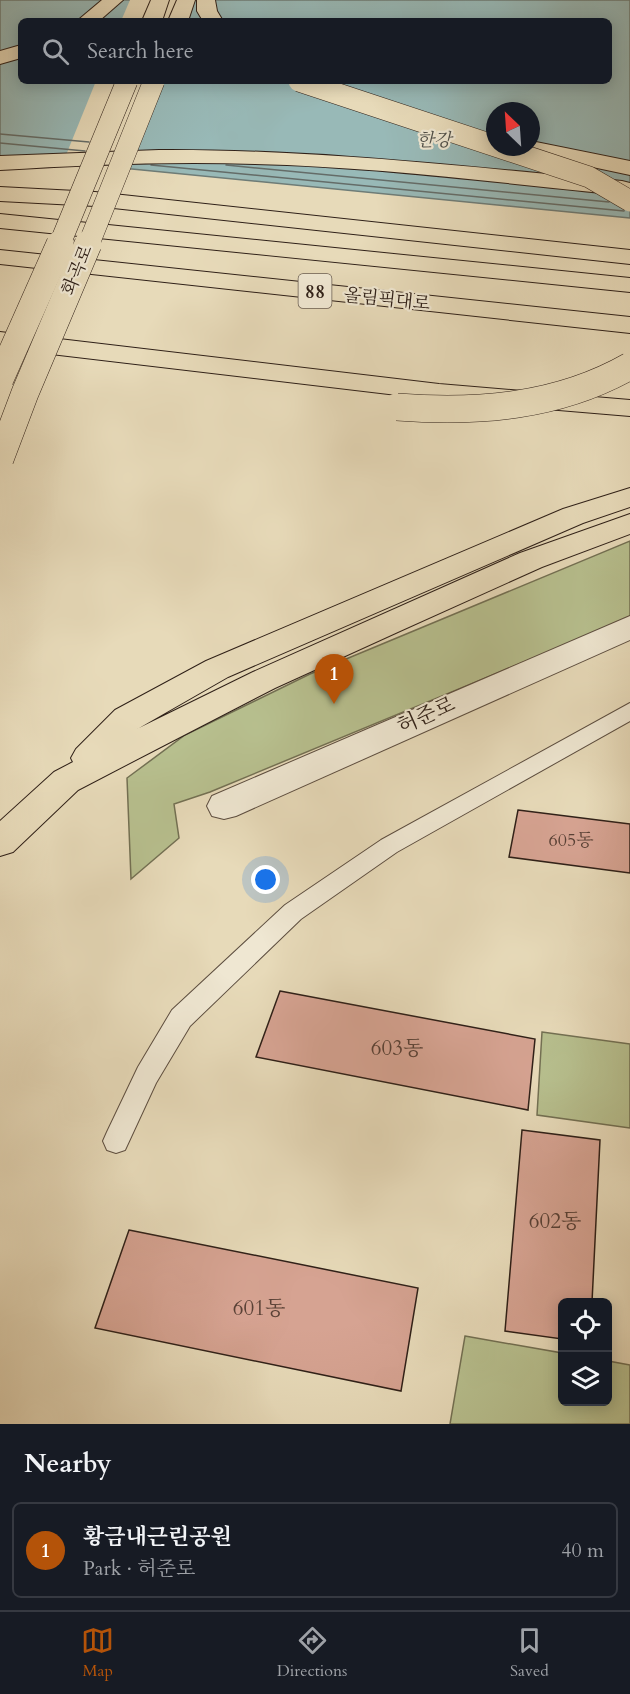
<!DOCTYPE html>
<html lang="en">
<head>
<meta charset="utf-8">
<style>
	:root { --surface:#171b24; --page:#242831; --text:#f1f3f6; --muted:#9ea1a6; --line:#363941; --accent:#b45309 }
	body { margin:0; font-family:Cardo,"Noto Serif KR",serif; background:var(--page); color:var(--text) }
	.controls { position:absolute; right:18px; bottom:18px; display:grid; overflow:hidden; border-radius:9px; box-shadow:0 3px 15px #0003 }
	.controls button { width:54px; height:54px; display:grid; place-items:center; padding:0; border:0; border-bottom:2px solid var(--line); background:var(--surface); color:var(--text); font:30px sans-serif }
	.compass { position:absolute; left:486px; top:102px; width:54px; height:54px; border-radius:50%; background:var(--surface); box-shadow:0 3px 15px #0003; rotate:335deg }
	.you { position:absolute; left:266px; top:880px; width:21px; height:21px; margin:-15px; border:4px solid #fff; border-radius:50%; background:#1a73e8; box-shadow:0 0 0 9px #1a73e833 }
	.badge { display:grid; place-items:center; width:39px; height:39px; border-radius:50%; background:var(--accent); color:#fff; font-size:20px; font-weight:700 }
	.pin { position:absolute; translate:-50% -50px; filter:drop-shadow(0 2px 3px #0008) }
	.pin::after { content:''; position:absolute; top:32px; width:21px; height:18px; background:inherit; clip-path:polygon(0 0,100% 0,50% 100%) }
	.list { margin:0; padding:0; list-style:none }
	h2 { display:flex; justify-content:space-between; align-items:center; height:78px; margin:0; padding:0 24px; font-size:26px }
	h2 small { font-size:20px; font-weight:400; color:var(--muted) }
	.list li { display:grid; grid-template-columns:39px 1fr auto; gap:18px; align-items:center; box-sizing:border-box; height:96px; margin:0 12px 12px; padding:0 12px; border:2px solid var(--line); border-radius:9px }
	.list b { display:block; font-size:22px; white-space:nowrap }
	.list p { margin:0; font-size:20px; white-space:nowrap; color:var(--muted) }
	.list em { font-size:20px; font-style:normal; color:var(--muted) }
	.icon { flex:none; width:33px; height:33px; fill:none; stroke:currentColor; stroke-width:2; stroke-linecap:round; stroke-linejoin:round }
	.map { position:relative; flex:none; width:630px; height:1424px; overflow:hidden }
	.search { position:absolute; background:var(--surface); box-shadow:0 3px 15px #0003; left:18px; right:18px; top:18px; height:66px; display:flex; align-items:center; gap:15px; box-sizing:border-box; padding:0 21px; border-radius:9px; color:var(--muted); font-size:22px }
	.sheet { height:186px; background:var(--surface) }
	nav { display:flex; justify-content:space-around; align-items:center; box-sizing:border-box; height:84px; border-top:2px solid var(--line); background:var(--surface); font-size:16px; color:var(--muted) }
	nav a { display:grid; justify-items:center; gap:3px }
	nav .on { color:var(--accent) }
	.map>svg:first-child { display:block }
	.green { fill:#b7bf8e; stroke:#737053; stroke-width:1.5 }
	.water { fill:#98b9b7; stroke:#6e7c77; stroke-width:1.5; fill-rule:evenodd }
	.pier { fill:#e7dab9 }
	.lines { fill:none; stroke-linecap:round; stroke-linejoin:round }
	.shore { stroke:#646c68; stroke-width:1.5 }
	.building { fill:#d6a392; stroke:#2f2018; stroke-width:1.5 }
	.service-casing { stroke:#5d4e40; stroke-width:2 }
	.minor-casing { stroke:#5d4e40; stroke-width:2 }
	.primary-casing { stroke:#2f2018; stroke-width:2 }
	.trunk-casing { stroke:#2f2018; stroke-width:2 }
	.service { fill:#efe7d2; fill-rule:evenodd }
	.minor { fill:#efe7d2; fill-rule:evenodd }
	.primary { fill:#e7dab9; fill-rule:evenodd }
	.trunk { fill:#e7dab9; fill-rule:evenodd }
	.primary-bridge-far1-casing { stroke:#2f2018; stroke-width:22; stroke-linecap:butt }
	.primary-bridge-casing { stroke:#2f2018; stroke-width:28; stroke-linecap:butt }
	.trunk-bridge-far1-casing { stroke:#2f2018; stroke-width:22; stroke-linecap:butt }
	.trunk-bridge-casing { stroke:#2f2018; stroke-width:28; stroke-linecap:butt }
	.primary-bridge-far1 { stroke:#e7dab9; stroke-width:21 }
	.primary-bridge { stroke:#e7dab9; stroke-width:27 }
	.trunk-bridge-far1 { stroke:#e7dab9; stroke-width:21 }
	.trunk-bridge { stroke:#e7dab9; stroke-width:27 }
	.labels { text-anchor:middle; stroke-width:4.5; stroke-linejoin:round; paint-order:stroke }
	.far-water-label { font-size:18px; font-style:italic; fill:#4e4e48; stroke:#efe7d2 }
	.far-street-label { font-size:18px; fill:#2f2018; stroke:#efe7d2 }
	.number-label { font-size:18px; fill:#594136 }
	.shield { fill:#efe7d2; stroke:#695c50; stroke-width:1.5 }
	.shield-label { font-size:20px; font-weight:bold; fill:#2f2018 }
	.street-label { font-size:21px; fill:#2f2018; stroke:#efe7d2 }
	.near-number-label { font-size:21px; fill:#594136 }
</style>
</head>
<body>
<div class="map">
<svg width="630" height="1424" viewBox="0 0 630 1424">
	<rect width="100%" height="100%" fill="#e7dab9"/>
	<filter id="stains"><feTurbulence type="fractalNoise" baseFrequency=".00333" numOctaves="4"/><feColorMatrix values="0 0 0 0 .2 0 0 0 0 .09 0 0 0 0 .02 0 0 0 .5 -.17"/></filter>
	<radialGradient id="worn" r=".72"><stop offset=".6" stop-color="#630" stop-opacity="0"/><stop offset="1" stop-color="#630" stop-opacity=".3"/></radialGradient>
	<!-- green -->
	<g class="green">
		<path d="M 630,541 L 630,618 L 210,792 L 174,804 L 179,838 L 131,879 L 127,778 L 185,735 L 310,674 Z"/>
		<path d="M 542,1032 L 630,1044 L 630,1128 L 537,1115 Z"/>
		<path d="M 465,1336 L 562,1353 L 562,1402 L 608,1402 L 608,1361 L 630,1365 L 630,1424 L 450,1424 Z"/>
	</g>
	<!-- water -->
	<path class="water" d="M 0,0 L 630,0 L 630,218 L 0,156 ZM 21,21 L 609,21 L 609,81 L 21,81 ZM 495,111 L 531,111 L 531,147 L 495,147 Z"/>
	<!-- pier -->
	<g class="pier">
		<path d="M 130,0 L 191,0 L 184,21 L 121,21 Z"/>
		<path d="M 96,81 L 163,81 L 128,172 L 62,165 Z"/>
	</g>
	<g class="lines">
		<!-- shore -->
		<g class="shore">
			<path d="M 0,134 L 89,142"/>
			<path d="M 0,143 L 85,151"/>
			<path d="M 151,165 L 624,211"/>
			<path d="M 226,165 L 609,202"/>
		</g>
	</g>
	<!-- building -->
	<g class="building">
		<path d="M 518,810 L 630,824 L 630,873 L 509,857 Z"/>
		<path d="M 280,991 L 535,1039 L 528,1110 L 256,1057 Z"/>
		<path d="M 522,1130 L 600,1140 L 592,1302 L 562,1302 L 562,1339 L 505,1331 Z"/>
		<path d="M 129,1230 L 418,1288 L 401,1391 L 95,1328 Z"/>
	</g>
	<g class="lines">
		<defs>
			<path id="service" d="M 630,703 L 630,721 L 397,852 L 301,919 L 190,1026 L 156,1083 L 125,1150 L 116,1153 L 107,1150 L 103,1141 L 107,1132 L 138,1067 L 172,1010 L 285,905 L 381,840 Z"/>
			<path id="minor" d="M 630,616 L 630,640 L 236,816 L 224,819 L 212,816 L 207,806 L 212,796 Z"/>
			<g id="primary">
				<path d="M 151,0 L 169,0 L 162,21 L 142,21 Z"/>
				<path d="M 177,0 L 195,0 L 188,21 L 168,21 Z"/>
			</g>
			<g id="trunk">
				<path d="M 102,0 L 123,0 L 99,21 L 77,21 Z"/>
				<path d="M 197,0 L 215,0 L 217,11 L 223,21 L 203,21 L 197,11 Z"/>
				<path d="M 21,45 L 21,58 L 0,64 L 0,51 Z"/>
				<path d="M 531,141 L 630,161 L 630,175 L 522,152 L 519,147 L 531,147 Z"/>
				<path d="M 159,150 C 314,149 468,167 622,181 L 630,183 L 630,193 L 622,195 C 500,183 378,167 255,164 C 170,161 85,165 0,170 L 0,156 Z"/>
				<path d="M 0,187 L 95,192 L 630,250 L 630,264 L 95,206 L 0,201 Z"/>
				<path d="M 0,214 L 630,278 L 630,292 L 0,228 Z"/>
				<path d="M 0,250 L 630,317 L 630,333 L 0,264 Z"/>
				<path d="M 0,332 L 439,384 L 630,400 L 630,416 L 439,400 L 0,348 Z"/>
				<path d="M 630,488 L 630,507 L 583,523 L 228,677 L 139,728 L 137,729 L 253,672 L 520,553 L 630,514 L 630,534 L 542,567 L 400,631 L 275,688 L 153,751 L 78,790 L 13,852 L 0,856 L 0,821 L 54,772 L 73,762 L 71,758 L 76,749 L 115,710 L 206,661 L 563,509 Z"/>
			</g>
		</defs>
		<!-- service casing -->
		<use href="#service" class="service-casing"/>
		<!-- minor casing -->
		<use href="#minor" class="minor-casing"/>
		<!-- primary casing -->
		<use href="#primary" class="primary-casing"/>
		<!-- trunk casing -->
		<use href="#trunk" class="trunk-casing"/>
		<!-- service -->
		<use href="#service" class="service"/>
		<!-- minor -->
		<use href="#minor" class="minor"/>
		<!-- primary -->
		<use href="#primary" class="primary"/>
		<!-- trunk -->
		<use href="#trunk" class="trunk"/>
		<defs>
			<g id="primary-bridge-far1">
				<path d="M 59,246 L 127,81"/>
				<path d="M 88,246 L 154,81"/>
			</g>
			<g id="primary-bridge">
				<path d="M 0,379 L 60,244"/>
				<path d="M 0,459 L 25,393 L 88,244"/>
			</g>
			<path id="trunk-bridge-far1" d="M 299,81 L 589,177 L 630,201"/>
			<path id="trunk-bridge" d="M 397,407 C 478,413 558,407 630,366"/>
		</defs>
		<!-- primary-bridge-far1 casing -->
		<use href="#primary-bridge-far1" class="primary-bridge-far1-casing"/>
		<!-- primary-bridge casing -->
		<use href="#primary-bridge" class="primary-bridge-casing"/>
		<!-- trunk-bridge-far1 casing -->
		<use href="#trunk-bridge-far1" class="trunk-bridge-far1-casing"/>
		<!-- trunk-bridge casing -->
		<use href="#trunk-bridge" class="trunk-bridge-casing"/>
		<!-- primary-bridge-far1 -->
		<use href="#primary-bridge-far1" class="primary-bridge-far1"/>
		<!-- primary-bridge -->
		<use href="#primary-bridge" class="primary-bridge"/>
		<!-- trunk-bridge-far1 -->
		<use href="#trunk-bridge-far1" class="trunk-bridge-far1"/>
		<!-- trunk-bridge -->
		<use href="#trunk-bridge" class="trunk-bridge"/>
	</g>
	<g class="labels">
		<!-- far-water labels -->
		<g class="far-water-label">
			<text x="434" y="146">한강</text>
		</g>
		<!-- far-street labels -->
		<g class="far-street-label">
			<text transform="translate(77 270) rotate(-68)" y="6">화곡로</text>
			<text transform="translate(387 299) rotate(6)" y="6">올림픽대로</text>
		</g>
		<!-- number labels -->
		<g class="number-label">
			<text x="571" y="846">605동</text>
		</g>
		<!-- shield labels -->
		<rect class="shield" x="298.5" y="274" width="33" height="34" rx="4.5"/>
		<g class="shield-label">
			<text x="315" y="298">88</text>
		</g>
		<!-- street labels -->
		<g class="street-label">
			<text transform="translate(426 715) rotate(-24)" y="7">허준로</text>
		</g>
		<!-- near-number labels -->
		<g class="near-number-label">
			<text x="397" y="1055">603동</text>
			<text x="555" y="1228">602동</text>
			<text x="259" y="1315">601동</text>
		</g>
	</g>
	<rect width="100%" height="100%" filter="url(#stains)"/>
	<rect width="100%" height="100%" fill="url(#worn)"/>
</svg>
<div class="controls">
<button><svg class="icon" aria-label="locate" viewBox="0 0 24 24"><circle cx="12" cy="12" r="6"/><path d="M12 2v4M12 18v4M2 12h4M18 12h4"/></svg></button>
<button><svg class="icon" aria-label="layers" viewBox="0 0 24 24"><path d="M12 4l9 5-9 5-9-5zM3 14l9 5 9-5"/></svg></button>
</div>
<svg class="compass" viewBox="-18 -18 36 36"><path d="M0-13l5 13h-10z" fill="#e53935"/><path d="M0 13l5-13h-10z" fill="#9ea1a6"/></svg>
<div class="you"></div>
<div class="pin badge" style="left:334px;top:704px">1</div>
<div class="search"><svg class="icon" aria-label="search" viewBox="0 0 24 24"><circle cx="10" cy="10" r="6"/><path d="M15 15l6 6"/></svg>Search here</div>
</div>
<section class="sheet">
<h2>Nearby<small></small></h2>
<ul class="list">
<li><span class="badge">1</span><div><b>황금내근린공원</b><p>Park · 허준로</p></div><em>40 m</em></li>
</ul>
</section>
<nav>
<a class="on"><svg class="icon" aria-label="map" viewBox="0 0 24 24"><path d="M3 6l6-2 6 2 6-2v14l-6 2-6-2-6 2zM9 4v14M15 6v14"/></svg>Map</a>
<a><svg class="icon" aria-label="directions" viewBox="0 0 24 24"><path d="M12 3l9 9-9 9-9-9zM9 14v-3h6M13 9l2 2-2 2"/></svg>Directions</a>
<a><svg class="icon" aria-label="saved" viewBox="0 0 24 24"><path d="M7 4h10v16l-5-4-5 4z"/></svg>Saved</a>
</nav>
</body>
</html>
